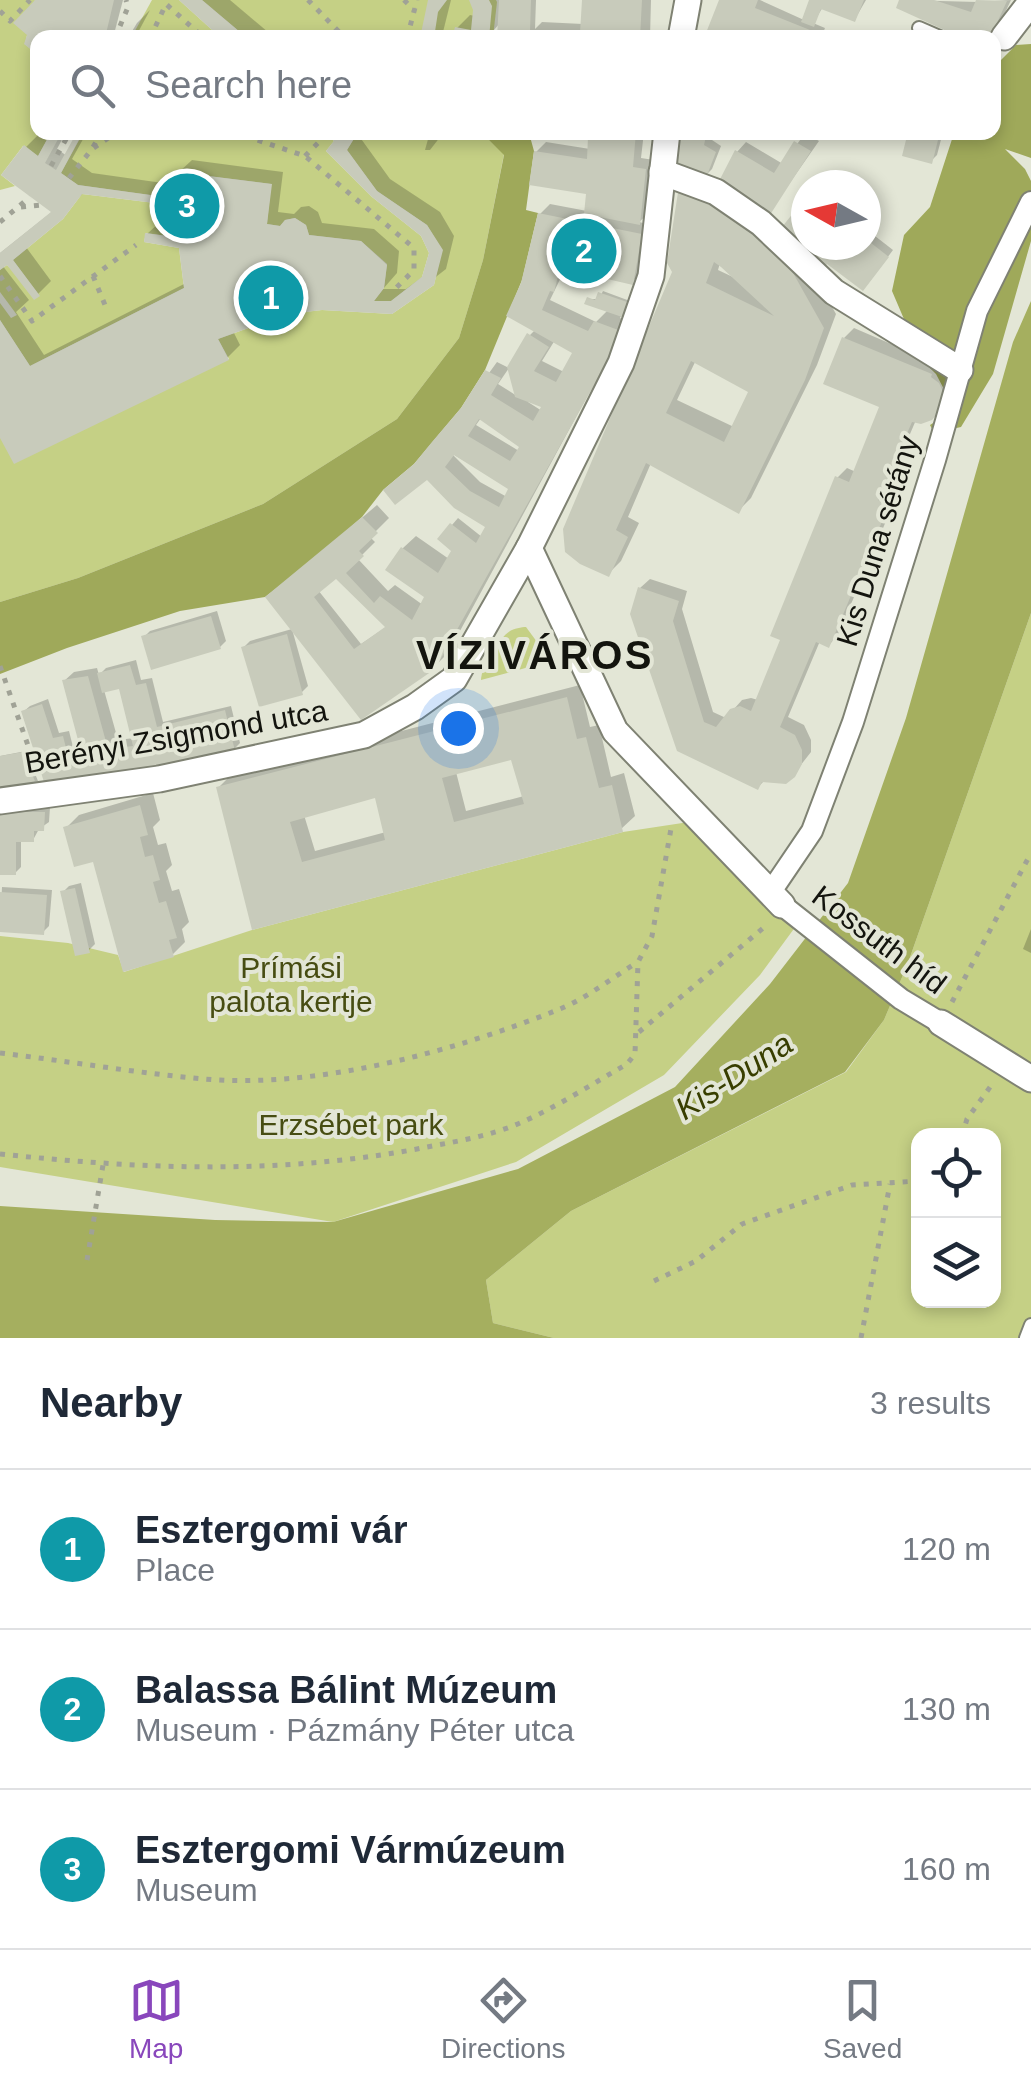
<!DOCTYPE html>
<html lang="en">
<head>
<meta charset="utf-8">
<style>
	:root { --surface:#fff; --page:#f6f6f7; --text:#1f2937; --muted:#747a83; --line:#e0e1e3; --accent:#8947bc }
	body { margin:0; font-family:Arial,sans-serif; background:var(--page); color:var(--text) }
	.controls { position:absolute; right:30px; bottom:30px; display:grid; overflow:hidden; border-radius:20px; box-shadow:0 5px 15px #0003 }
	.controls button { width:90px; height:90px; display:grid; place-items:center; padding:0; border:0; border-bottom:2px solid var(--line); background:var(--surface); color:var(--text); font:50px sans-serif }
	.compass { position:absolute; left:791px; top:170px; width:90px; height:90px; border-radius:50%; background:var(--surface); box-shadow:0 5px 15px #0003; rotate:278deg }
	.you { position:absolute; left:458px; top:728px; width:35px; height:35px; margin:-25px; border:8px solid #fff; border-radius:50%; background:#1a73e8; box-shadow:0 0 0 15px #1a73e833 }
	.badge { display:grid; place-items:center; width:65px; height:65px; border-radius:50%; background:var(--accent); color:#fff; font-size:32px; font-weight:700 }
	.pin { position:absolute; translate:-50% -50%; border:5px solid #fff; box-shadow:0 2px 10px #0006 }
	.list { margin:0; padding:0; list-style:none }
	h2 { display:flex; justify-content:space-between; align-items:center; height:130px; margin:0; padding:0 40px; font-size:42px }
	h2 small { font-size:32px; font-weight:400; color:var(--muted) }
	.list li { display:grid; grid-template-columns:65px 1fr auto; gap:30px; align-items:center; box-sizing:border-box; height:160px; padding:0 40px; border-top:2px solid var(--line) }
	.list b { display:block; font-size:38px; white-space:nowrap }
	.list p { margin:0; font-size:32px; white-space:nowrap; color:var(--muted) }
	.list em { font-size:32px; font-style:normal; color:var(--muted) }
	.icon { flex:none; width:55px; height:55px; fill:none; stroke:currentColor; stroke-width:2; stroke-linecap:round; stroke-linejoin:round }
	.map { position:relative; flex:none; width:1031px; height:1338px; overflow:hidden }
	.search { position:absolute; background:var(--surface); box-shadow:0 5px 15px #0003; left:30px; right:30px; top:30px; height:110px; display:flex; align-items:center; gap:25px; box-sizing:border-box; padding:0 35px; border-radius:20px; color:var(--muted); font-size:38px }
	.sheet { height:610px; background:var(--surface) }
	nav { display:flex; justify-content:space-around; align-items:center; box-sizing:border-box; height:140px; border-top:2px solid var(--line); background:var(--surface); font-size:28px; color:var(--muted) }
	nav a { display:grid; justify-items:center; gap:5px }
	nav .on { color:var(--accent) }
	.map>svg:first-child { display:block }
	.green { fill:#c5d085; fill-rule:evenodd }
	.forest { fill:#9fa95a }
	.water { fill:#a5af5f }
	.shadow { fill:#0003; fill-rule:evenodd }
	.building { fill:#c8cbbb; fill-rule:evenodd }
	.lines { fill:none; stroke-linecap:round; stroke-linejoin:round }
	.service-casing { stroke:#7f8273; stroke-width:16 }
	.pedestrian-casing { stroke:#7f8273; stroke-width:24 }
	.minor-casing { stroke:#7f8273; stroke-width:29 }
	.path { stroke:#a0a296; stroke-width:5; stroke-dasharray:5 8; stroke-linecap:butt }
	.service { stroke:#fff; stroke-width:12 }
	.pedestrian { stroke:#fff; stroke-width:20 }
	.minor { stroke:#fff; stroke-width:25 }
	.labels { text-anchor:middle; stroke-width:8; stroke-linejoin:round; paint-order:stroke }
	.street-label { font-size:30px; fill:#13140e; stroke:#e3e6d6 }
	.park-label { font-size:30px; fill:#474d12; stroke:#e3e6d6 }
	.water-label { font-size:32px; font-style:italic; fill:#383e00; stroke:#e3e6d6 }
	.district-label { font-size:40px; font-weight:bold; letter-spacing:2.5px; fill:#13140e; stroke:#e3e6d6 }
</style>
</head>
<body>
<div class="map">
<svg width="1031" height="1338" viewBox="0 0 1031 1338">
	<rect width="100%" height="100%" fill="#e3e6d6"/>
	<!-- green -->
	<g class="green">
		<path d="M 0,0 L 35,0 L 25,44 L 37,55 L 38,132 L 51,133 L 38,156 L 23,146 L 1,175 L 15,186 L 0,190 Z"/>
		<path d="M 152,0 L 179,0 L 221,38 L 131,38 Z"/>
		<path d="M 202,0 L 496,0 L 497,2 L 493,37 L 247,38 Z"/>
		<path d="M 83,133 L 325,133 L 334,141 L 326,151 L 372,197 L 421,236 L 429,253 L 422,277 L 391,301 L 374,301 L 384,288 L 387,264 L 361,241 L 309,235 L 306,225 L 295,218 L 285,220 L 280,226 L 267,224 L 271,184 L 177,172 L 172,198 L 78,185 L 61,173 Z"/>
		<path d="M 350,133 L 482,133 L 504,154 L 483,260 L 459,338 L 397,419 L 263,504 L 78,578 L 0,602 L 0,437 L 229,359 L 218,339 L 254,326 L 253,318 L 322,310 L 392,314 L 434,285 L 442,250 L 427,225 L 377,191 L 347,150 L 355,137 Z"/>
		<path d="M 82,194 L 171,205 L 167,236 L 146,233 L 144,242 L 179,248 L 184,288 L 30,366 L 0,320 L 0,303 L 11,318 L 17,315 L 0,292 L 0,270 L 7,265 L 39,295 L 13,260 L 63,219 Z"/>
		<path d="M 1031,613 L 1031,1338 L 554,1338 L 493,1323 L 486,1280 L 571,1211 L 846,1072 L 884,1020 L 908,963 ZM 918,1136 L 994,1136 L 994,1300 L 918,1300 Z"/>
		<path d="M 526,627 L 551,661 L 481,680 C 481,667 498,639 510,631 C 513,629 522,627 526,627 Z"/>
		<path d="M 689,822 L 796,926 L 760,975 L 664,1075 L 516,1162 L 333,1222 L 0,1167 L 0,936 L 68,943 L 118,955 L 124,972 L 252,930 L 623,832 Z"/>
	</g>
	<!-- forest -->
	<g class="forest">
		<path d="M 1031,44 L 1031,158 L 1005,149 L 1025,169 L 1031,181 L 1031,241 L 993,374 L 961,427 L 934,433 L 930,425 L 938,420 L 947,395 L 936,374 L 921,359 L 892,291 L 904,235 L 930,207 L 954,133 L 994,132 L 994,67 L 1016,45 Z"/>
		<path d="M 482,133 L 529,133 L 534,151 L 526,210 L 538,213 L 522,280 L 485,370 L 461,408 L 414,464 L 383,490 L 362,517 L 316,558 L 265,597 L 180,611 L 67,648 L 0,674 L 0,602 L 78,578 L 263,504 L 397,419 L 459,338 L 483,260 L 504,155 Z"/>
	</g>
	<!-- water -->
	<path class="water" d="M 1031,301 L 1031,613 L 908,963 L 884,1020 L 845,1072 L 571,1211 L 486,1280 L 493,1323 L 554,1338 L 0,1338 L 0,1206 L 215,1220 L 333,1222 L 518,1169 L 675,1087 L 770,984 L 848,883 L 906,718 L 1013,342 Z"/>
	<!-- shadow -->
	<g class="shadow">
		<path d="M 38,0 L 123,0 L 113,38 L 38,38 Z"/>
		<path d="M 183,0 L 230,0 L 275,38 L 224,38 Z"/>
		<path d="M 432,0 L 451,0 L 443,32 L 438,38 L 422,38 Z"/>
		<path d="M 472,0 L 536,0 L 535,29 L 542,22 L 583,24 L 585,0 L 651,0 L 650,38 L 500,38 L 500,23 L 487,38 L 457,28 L 470,15 L 475,16 Z"/>
		<path d="M 722,0 L 760,0 L 804,20 L 812,0 L 866,0 L 855,19 L 823,7 L 813,23 L 825,28 L 821,38 L 707,38 Z"/>
		<path d="M 902,0 L 978,2 L 1011,0 L 993,38 L 968,38 Z"/>
		<path d="M 150,10 L 135,38 L 128,38 L 137,23 Z"/>
		<path d="M 54,132 L 66,132 L 57,149 L 67,156 L 79,132 L 87,132 L 72,159 L 92,173 L 177,185 L 178,173 L 192,160 L 283,172 L 278,212 L 294,214 L 301,207 L 309,206 L 318,212 L 322,223 L 374,229 L 399,251 L 397,273 L 383,289 L 406,289 L 425,275 L 431,253 L 423,235 L 374,195 L 338,141 L 329,132 L 361,132 L 359,136 L 390,179 L 440,212 L 454,236 L 446,269 L 391,312 L 322,308 L 262,315 L 253,323 L 233,331 L 240,345 L 227,358 L 0,431 L 0,253 L 53,211 L 26,147 L 39,134 L 49,141 ZM 84,192 L 174,203 L 171,222 L 161,221 L 147,234 L 181,246 L 186,283 L 44,355 L 16,312 L 29,300 L 2,265 L 8,261 L 38,294 L 51,281 L 26,247 L 61,217 Z"/>
		<path d="M 430,132 L 444,132 L 430,150 L 425,150 Z"/>
		<path d="M 596,132 L 644,132 L 641,158 L 654,160 L 649,213 L 639,222 L 651,225 L 642,272 L 632,282 L 566,267 L 550,300 L 596,322 L 609,309 L 589,299 L 599,299 L 603,291 L 630,301 L 620,318 L 628,321 L 448,653 L 434,667 L 361,717 L 269,597 L 377,505 L 389,518 L 370,537 L 375,542 L 358,559 L 388,591 L 395,585 L 423,605 L 427,597 L 388,569 L 403,548 L 416,536 L 449,559 L 454,550 L 440,539 L 458,518 L 482,537 L 488,526 L 419,461 L 463,409 L 497,362 L 509,368 L 498,384 L 517,396 L 530,335 L 535,330 L 524,284 L 540,214 L 550,204 L 587,211 L 589,192 L 536,152 L 546,142 L 590,149 L 590,138 ZM 555,340 L 576,352 L 564,372 L 542,361 ZM 529,400 L 545,406 L 542,411 L 528,402 ZM 481,418 L 523,446 L 519,451 L 476,425 ZM 451,453 L 511,488 L 507,497 L 480,482 ZM 336,575 L 388,626 L 361,644 L 318,590 Z"/>
		<path d="M 684,132 L 710,132 L 709,138 L 721,146 L 712,169 L 706,175 Z"/>
		<path d="M 910,132 L 943,132 L 937,155 L 931,161 Z"/>
		<path d="M 805,133 L 819,141 L 768,214 L 783,230 L 806,201 L 806,245 L 866,245 L 866,229 L 893,250 L 869,282 L 797,244 L 836,314 L 817,365 L 751,498 L 738,511 L 651,463 L 628,517 L 639,523 L 621,561 L 608,574 L 582,562 L 719,187 L 737,152 L 746,142 L 783,164 ZM 720,263 L 735,278 L 718,270 ZM 696,360 L 751,391 L 734,427 L 677,400 Z"/>
		<path d="M 854,328 L 940,365 L 953,385 L 916,420 L 886,490 L 897,495 L 838,635 L 829,645 L 820,641 L 788,717 L 804,725 L 811,740 L 811,752 L 793,775 L 765,780 L 758,787 L 679,750 L 640,588 L 650,579 L 687,591 L 682,609 L 713,712 L 726,718 L 742,700 L 751,698 L 758,700 L 783,639 L 837,478 L 847,468 L 856,472 L 883,405 L 844,338 Z"/>
		<path d="M 217,611 L 226,641 L 220,647 L 144,637 L 150,631 Z"/>
		<path d="M 292,629 L 308,686 L 302,692 L 244,647 L 250,641 Z"/>
		<path d="M 136,660 L 141,680 L 152,678 L 163,722 L 231,706 L 240,743 L 234,749 L 88,779 L 23,712 L 30,706 L 48,699 L 59,733 L 69,731 L 74,751 L 83,750 L 64,681 L 74,672 L 97,668 L 99,675 L 106,668 ZM 121,686 L 134,738 L 118,740 L 104,690 Z"/>
		<path d="M 580,685 L 590,727 L 599,725 L 611,777 L 624,773 L 635,816 L 621,829 L 254,927 L 218,788 L 231,775 ZM 513,757 L 524,796 L 466,811 L 456,772 ZM 377,795 L 386,832 L 315,851 L 304,815 Z"/>
		<path d="M 26,751 L 38,781 L 0,789 L 0,756 Z"/>
		<path d="M 153,793 L 160,820 L 153,827 L 158,845 L 166,843 L 172,865 L 166,871 L 172,891 L 179,889 L 189,922 L 182,929 L 185,942 L 172,955 L 66,828 L 79,815 Z"/>
		<path d="M 50,807 L 49,822 L 39,829 L 33,840 L 21,840 L 21,867 L 15,873 L 0,873 L 0,808 Z"/>
		<path d="M 81,883 L 95,944 L 89,950 L 63,892 L 69,886 Z"/>
		<path d="M 2,887 L 52,890 L 49,926 L 43,932 L 0,929 Z"/>
		<path d="M 1031,929 L 1031,953 L 1023,949 Z"/>
	</g>
	<!-- building -->
	<g class="building">
		<path d="M 35,0 L 114,0 L 105,38 L 38,38 L 38,55 L 24,44 L 27,35 L 13,23 Z"/>
		<path d="M 179,0 L 202,0 L 247,38 L 221,38 Z"/>
		<path d="M 428,0 L 447,0 L 438,12 L 434,38 L 420,38 Z"/>
		<path d="M 469,0 L 489,0 L 492,6 L 489,38 L 452,38 L 455,27 L 471,30 L 473,10 Z"/>
		<path d="M 499,0 L 531,0 L 530,31 L 580,33 L 582,0 L 642,0 L 640,38 L 497,38 Z"/>
		<path d="M 719,0 L 758,0 L 755,8 L 820,34 L 819,38 L 704,38 Z"/>
		<path d="M 809,0 L 864,0 L 855,22 L 821,9 L 814,27 L 801,22 Z"/>
		<path d="M 899,0 L 934,0 L 971,12 L 976,0 L 1007,1 L 990,38 L 962,38 L 896,8 Z"/>
		<path d="M 51,132 L 62,132 L 45,163 L 56,170 L 77,132 L 83,132 L 61,173 L 78,185 L 172,198 L 176,172 L 272,184 L 267,224 L 280,226 L 285,220 L 295,218 L 306,225 L 309,235 L 361,241 L 387,265 L 384,288 L 374,301 L 391,301 L 422,277 L 429,253 L 421,236 L 372,197 L 326,151 L 334,141 L 325,132 L 350,132 L 355,137 L 347,150 L 377,191 L 427,225 L 443,250 L 434,285 L 392,314 L 322,310 L 253,318 L 254,326 L 218,339 L 229,360 L 14,464 L 0,438 L 0,320 L 30,366 L 184,288 L 179,248 L 144,242 L 145,233 L 167,236 L 171,205 L 82,194 L 63,219 L 13,260 L 40,296 L 34,300 L 7,265 L 0,270 L 0,253 L 51,212 L 1,175 L 24,145 L 38,156 Z"/>
		<path d="M 611,132 L 636,132 L 633,167 L 646,169 L 640,225 L 584,214 L 586,194 L 529,185 L 534,151 L 587,159 L 588,137 L 610,140 Z"/>
		<path d="M 681,132 L 707,132 L 704,145 L 716,152 L 706,178 L 674,163 Z"/>
		<path d="M 908,132 L 940,132 L 932,164 L 902,156 Z"/>
		<path d="M 794,141 L 811,151 L 768,218 L 717,185 L 735,150 L 774,173 Z"/>
		<path d="M 679,186 L 751,222 L 788,264 L 824,328 L 805,380 L 739,514 L 646,463 L 616,530 L 628,537 L 609,577 L 580,564 L 565,552 L 563,529 L 672,272 L 667,263 ZM 714,262 L 721,267 L 774,316 L 706,283 ZM 691,361 L 748,392 L 724,442 L 666,413 Z"/>
		<path d="M 806,197 L 806,245 L 866,245 L 866,239 L 889,257 L 863,291 L 827,264 L 824,268 L 778,232 Z"/>
		<path d="M 538,213 L 642,234 L 633,285 L 560,268 L 554,292 L 550,291 L 542,310 L 588,331 L 594,321 L 621,331 L 603,369 L 435,669 L 361,720 L 265,597 L 362,517 L 378,533 L 359,551 L 364,556 L 346,573 L 374,603 L 380,596 L 412,620 L 424,597 L 385,570 L 401,547 L 438,573 L 451,551 L 437,539 L 450,523 L 476,543 L 485,527 L 454,508 L 427,480 L 395,505 L 383,490 L 414,464 L 432,442 L 461,408 L 485,370 L 501,378 L 491,395 L 533,421 L 541,407 L 515,397 L 507,367 L 527,333 L 549,347 L 534,371 L 556,382 L 572,353 L 506,316 L 521,283 ZM 479,419 L 519,447 L 510,461 L 468,436 ZM 454,455 L 508,489 L 499,507 L 470,491 L 445,467 ZM 336,579 L 385,627 L 354,649 L 314,597 Z"/>
		<path d="M 598,292 L 630,303 L 625,318 L 584,304 L 587,297 L 595,300 Z"/>
		<path d="M 842,337 L 932,374 L 931,377 L 939,383 L 945,396 L 940,411 L 932,420 L 921,424 L 912,422 L 878,500 L 889,505 L 829,648 L 816,642 L 780,727 L 795,735 L 802,750 L 802,764 L 795,777 L 786,784 L 762,782 L 758,790 L 677,751 L 630,614 L 638,587 L 679,601 L 673,621 L 704,722 L 716,727 L 730,709 L 740,706 L 751,711 L 780,640 L 770,636 L 835,476 L 849,482 L 879,407 L 823,384 Z"/>
		<path d="M 211,616 L 221,649 L 151,670 L 141,636 Z"/>
		<path d="M 287,634 L 303,695 L 259,707 L 241,647 Z"/>
		<path d="M 130,665 L 136,685 L 146,683 L 157,727 L 225,710 L 235,751 L 140,774 L 45,785 L 21,711 L 42,704 L 53,738 L 63,736 L 68,756 L 82,755 L 62,680 L 88,676 L 108,749 L 133,746 L 119,689 L 102,693 L 97,673 Z"/>
		<path d="M 567,697 L 577,739 L 586,737 L 599,788 L 612,785 L 623,832 L 252,930 L 216,787 ZM 511,760 L 524,804 L 454,822 L 442,778 ZM 375,798 L 385,840 L 302,862 L 290,822 Z"/>
		<path d="M 23,752 L 37,786 L 0,791 L 0,756 Z"/>
		<path d="M 140,805 L 148,835 L 140,837 L 145,857 L 153,855 L 160,880 L 153,882 L 159,903 L 166,901 L 177,938 L 169,940 L 174,957 L 123,972 L 93,862 L 74,867 L 63,827 Z"/>
		<path d="M 0,812 L 45,812 L 44,831 L 34,831 L 34,842 L 16,842 L 16,875 L 0,875 Z"/>
		<path d="M 75,888 L 90,953 L 75,956 L 60,891 Z"/>
		<path d="M 0,892 L 47,895 L 44,935 L 0,932 Z"/>
	</g>
	<g class="lines">
		<defs>
			<g id="service">
				<path d="M 919,28 L 942,38"/>
				<path d="M 1026,1338 L 1031,1325"/>
			</g>
			<g id="pedestrian">
				<path d="M 770,893 L 812,831 L 853,722 L 935,460 L 977,311 L 1031,202"/>
				<path d="M 782,905 L 901,999 L 941,1023"/>
			</g>
			<g id="minor">
				<path d="M 1004,37 L 1031,2"/>
				<path d="M 681,38 L 688,0"/>
				<path d="M 662,172 L 716,192 L 761,223 L 834,292 L 960,370"/>
				<path d="M 529,548 L 615,731 L 782,905"/>
				<path d="M 0,801 L 159,779 L 364,735 L 415,707 L 454,679 L 529,548 L 621,363 L 651,276 L 667,132"/>
				<path d="M 941,1023 L 1031,1079"/>
			</g>
		</defs>
		<!-- service casing -->
		<use href="#service" class="service-casing"/>
		<!-- pedestrian casing -->
		<use href="#pedestrian" class="pedestrian-casing"/>
		<!-- minor casing -->
		<use href="#minor" class="minor-casing"/>
		<!-- path -->
		<g class="path">
			<path d="M 308,0 L 345,38"/>
			<path d="M 404,0 L 414,10"/>
			<path d="M 0,11 L 10,21 L 30,0"/>
			<path d="M 115,38 L 128,7 L 126,0"/>
			<path d="M 150,38 L 166,4 L 204,38"/>
			<path d="M 407,38 L 417,0"/>
			<path d="M 233,132 L 305,156 L 414,248 L 414,270 L 394,290"/>
			<path d="M 93,147 L 102,132"/>
			<path d="M 305,156 L 320,141 L 311,132"/>
			<path d="M 51,166 L 70,132"/>
			<path d="M 69,178 L 92,149 L 117,132"/>
			<path d="M 21,207 L 41,205"/>
			<path d="M 0,222 L 30,197"/>
			<path d="M 0,276 L 32,321 L 136,245"/>
			<path d="M 93,276 L 105,305"/>
			<path d="M 0,666 L 37,771"/>
			<path d="M 952,1002 L 1031,853"/>
			<path d="M 639,1032 L 768,924"/>
			<path d="M 0,1053 C 68,1061 136,1073 204,1079 C 318,1089 455,1051 560,1009 C 587,998 613,977 638,962"/>
			<path d="M 962,1136 L 967,1119 L 993,1083"/>
			<path d="M 0,1154 C 142,1169 276,1175 417,1149 C 452,1142 488,1137 520,1123 C 557,1107 592,1084 627,1064 L 635,1054 L 638,962 L 652,936 L 672,823"/>
			<path d="M 87,1260 L 103,1165"/>
			<path d="M 654,1281 L 696,1261 L 742,1224 L 852,1185 L 918,1181"/>
			<path d="M 861,1338 L 890,1184"/>
		</g>
		<!-- service -->
		<use href="#service" class="service"/>
		<!-- pedestrian -->
		<use href="#pedestrian" class="pedestrian"/>
		<!-- minor -->
		<use href="#minor" class="minor"/>
	</g>
	<g class="labels">
		<!-- street labels -->
		<g class="street-label">
			<text transform="translate(878 541) rotate(-73)" y="10">Kis Duna sétány</text>
			<text transform="translate(176 737) rotate(-10)" y="10">Berényi Zsigmond utca</text>
			<text transform="translate(879 940) rotate(37)" y="10">Kossuth híd</text>
		</g>
		<!-- park labels -->
		<g class="park-label">
			<text x="291" y="978">Prímási<tspan x="291" dy="34">palota kertje</tspan></text>
			<text x="351" y="1135">Erzsébet park</text>
		</g>
		<!-- water labels -->
		<g class="water-label">
			<text transform="translate(734 1076) rotate(-33)" y="11">Kis-Duna</text>
		</g>
		<!-- district labels -->
		<g class="district-label">
			<text x="535" y="669">VÍZIVÁROS</text>
		</g>
	</g>
</svg>
<div class="controls">
<button><svg class="icon" aria-label="locate" viewBox="0 0 24 24"><circle cx="12" cy="12" r="6"/><path d="M12 2v4M12 18v4M2 12h4M18 12h4"/></svg></button>
<button><svg class="icon" aria-label="layers" viewBox="0 0 24 24"><path d="M12 4l9 5-9 5-9-5zM3 14l9 5 9-5"/></svg></button>
</div>
<svg class="compass" viewBox="-18 -18 36 36"><path d="M0-13l5 13h-10z" fill="#e53935"/><path d="M0 13l5-13h-10z" fill="#747a83"/></svg>
<div class="you"></div>
<div class="pin badge" style="left:271px;top:298px;background:#0f9aa8">1</div>
<div class="pin badge" style="left:584px;top:251px;background:#0f9aa8">2</div>
<div class="pin badge" style="left:187px;top:206px;background:#0f9aa8">3</div>
<div class="search"><svg class="icon" aria-label="search" viewBox="0 0 24 24"><circle cx="10" cy="10" r="6"/><path d="M15 15l6 6"/></svg>Search here</div>
</div>
<section class="sheet">
<h2>Nearby<small>3 results</small></h2>
<ul class="list">
<li><span class="badge" style="background:#0f9aa8">1</span><div><b>Esztergomi vár</b><p>Place</p></div><em>120 m</em></li>
<li><span class="badge" style="background:#0f9aa8">2</span><div><b>Balassa Bálint Múzeum</b><p>Museum · Pázmány Péter utca</p></div><em>130 m</em></li>
<li><span class="badge" style="background:#0f9aa8">3</span><div><b>Esztergomi Vármúzeum</b><p>Museum</p></div><em>160 m</em></li>
</ul>
</section>
<nav>
<a class="on"><svg class="icon" aria-label="map" viewBox="0 0 24 24"><path d="M3 6l6-2 6 2 6-2v14l-6 2-6-2-6 2zM9 4v14M15 6v14"/></svg>Map</a>
<a><svg class="icon" aria-label="directions" viewBox="0 0 24 24"><path d="M12 3l9 9-9 9-9-9zM9 14v-3h6M13 9l2 2-2 2"/></svg>Directions</a>
<a><svg class="icon" aria-label="saved" viewBox="0 0 24 24"><path d="M7 4h10v16l-5-4-5 4z"/></svg>Saved</a>
</nav>
</body>
</html>
